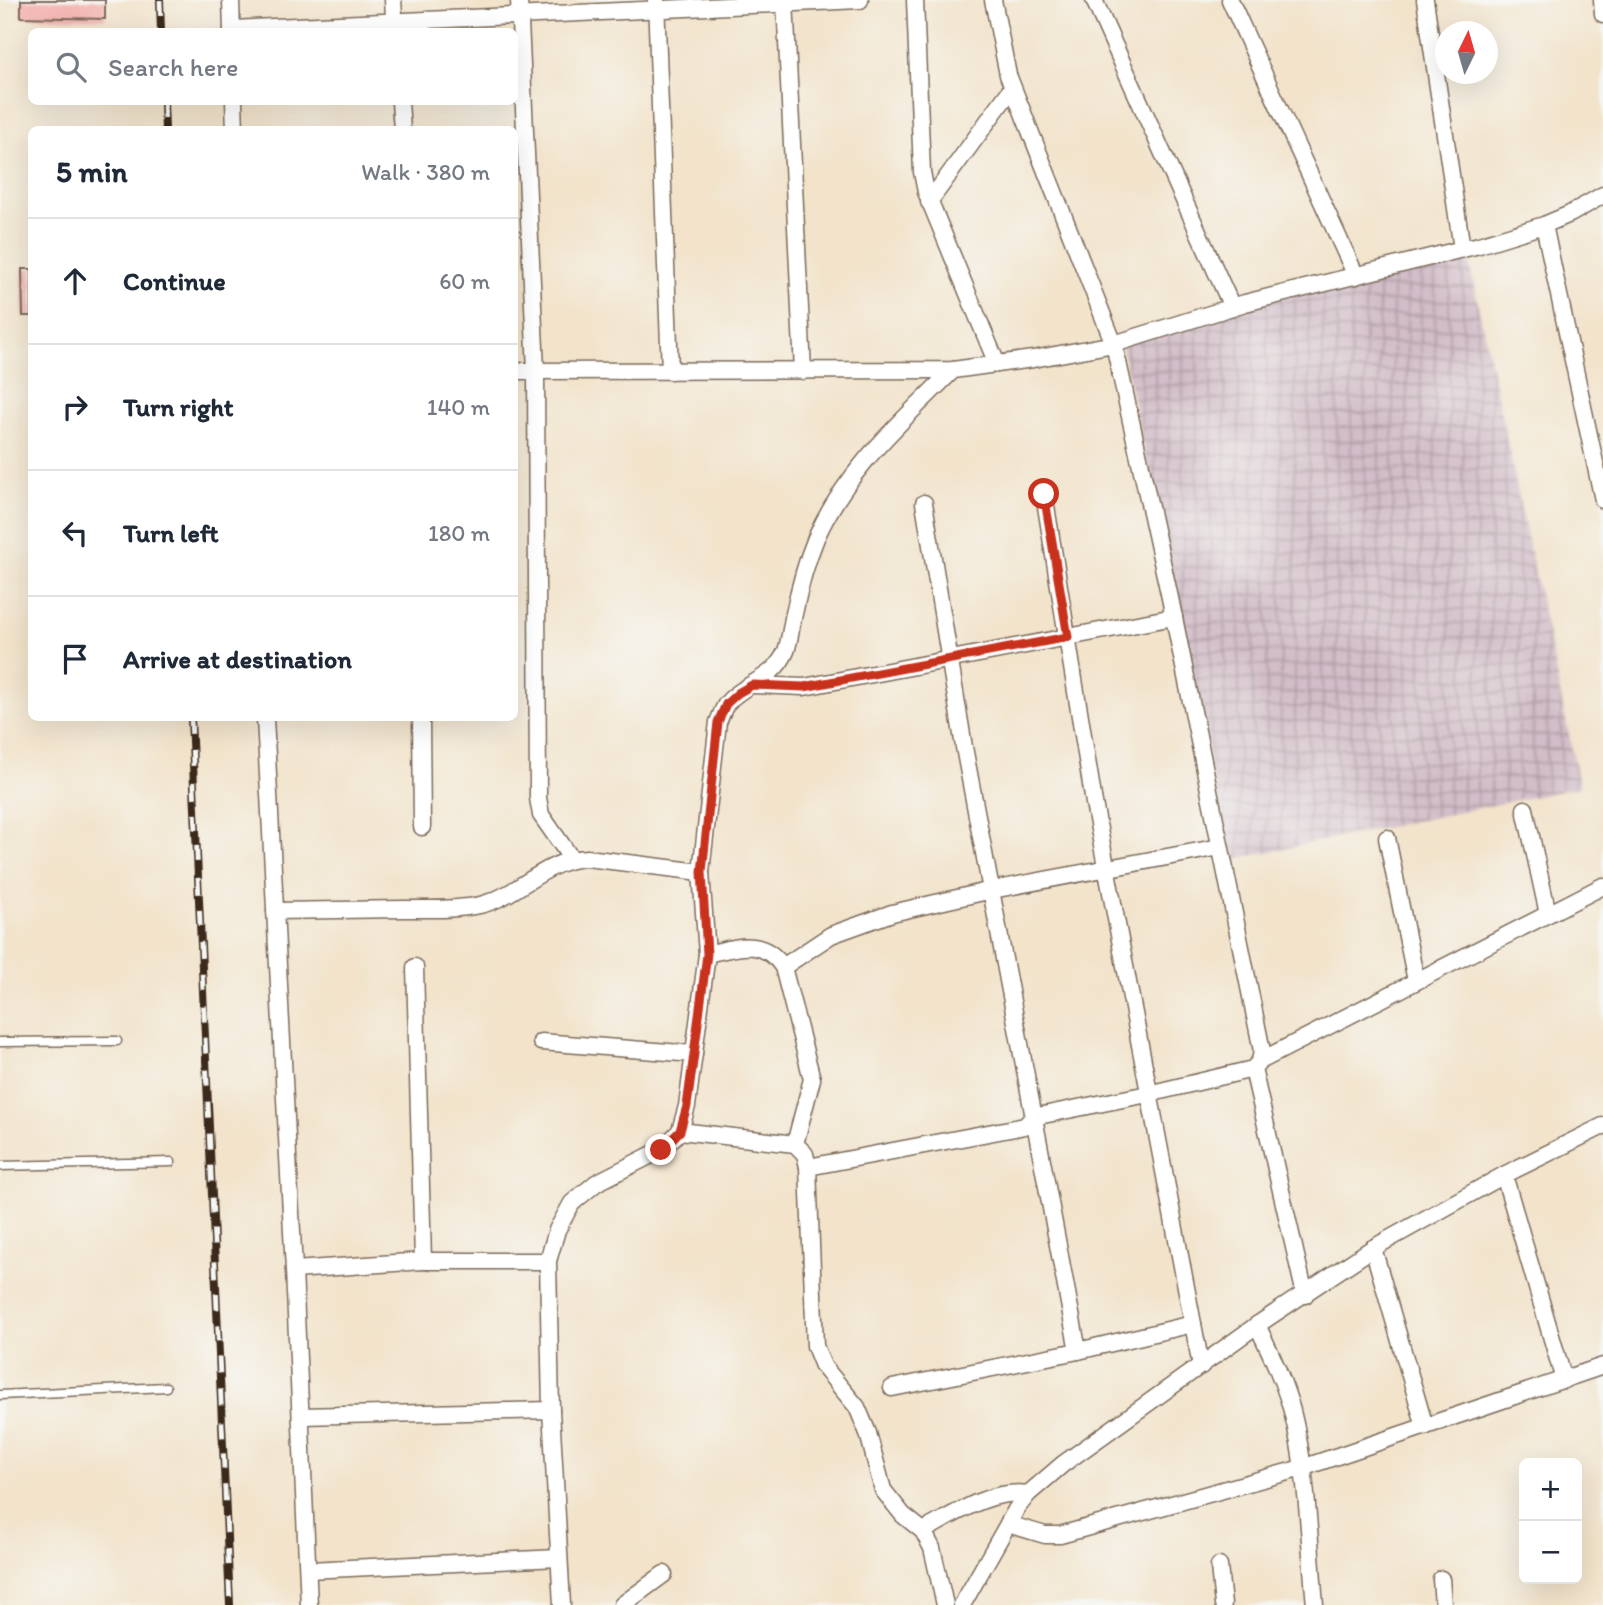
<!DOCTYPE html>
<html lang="en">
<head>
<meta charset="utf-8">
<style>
	:root { --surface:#fff; --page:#f2f2f3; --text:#1f2937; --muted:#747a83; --line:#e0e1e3 }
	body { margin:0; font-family:Itim,sans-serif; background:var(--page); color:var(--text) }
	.controls { position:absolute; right:21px; bottom:21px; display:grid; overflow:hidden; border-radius:10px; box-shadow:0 7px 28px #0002 }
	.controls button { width:63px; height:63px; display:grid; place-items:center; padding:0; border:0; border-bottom:2px solid var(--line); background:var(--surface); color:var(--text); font:35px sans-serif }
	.compass { position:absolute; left:1435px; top:21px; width:63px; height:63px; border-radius:50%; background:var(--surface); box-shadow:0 7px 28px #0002; rotate:5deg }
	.stop { position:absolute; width:21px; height:21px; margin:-16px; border:5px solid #c8321e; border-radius:50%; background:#fff }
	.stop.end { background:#c8321e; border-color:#fff; box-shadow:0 2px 7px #0008 }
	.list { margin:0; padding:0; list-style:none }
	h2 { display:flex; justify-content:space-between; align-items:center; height:91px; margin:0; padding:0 28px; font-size:30px }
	h2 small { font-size:23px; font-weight:400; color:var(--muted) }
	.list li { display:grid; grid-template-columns:46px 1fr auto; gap:21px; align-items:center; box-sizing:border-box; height:126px; padding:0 28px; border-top:2px solid var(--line) }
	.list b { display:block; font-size:26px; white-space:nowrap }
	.list em { font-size:23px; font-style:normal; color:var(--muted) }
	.icon { flex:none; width:38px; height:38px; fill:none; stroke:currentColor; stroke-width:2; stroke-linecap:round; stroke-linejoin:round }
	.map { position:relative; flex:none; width:1603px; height:1605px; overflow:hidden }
	.search { position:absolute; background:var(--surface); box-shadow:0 7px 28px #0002; left:28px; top:28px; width:490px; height:77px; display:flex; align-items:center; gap:18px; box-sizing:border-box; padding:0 24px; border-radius:10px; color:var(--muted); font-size:26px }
	.panel { position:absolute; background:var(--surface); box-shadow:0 7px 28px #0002; left:28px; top:126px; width:490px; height:595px; border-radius:10px }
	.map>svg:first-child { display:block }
	.industrial { fill:url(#industrial-grid) }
	.building { fill:#f3aba7 }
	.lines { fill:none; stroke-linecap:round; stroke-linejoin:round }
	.service-casing { stroke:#7b6b5a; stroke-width:11 }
	.minor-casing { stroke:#7b6b5a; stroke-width:19 }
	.service { stroke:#fff; stroke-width:8 }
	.minor { stroke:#fff; stroke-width:16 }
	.rail-casing { stroke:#3b2a1e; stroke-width:8 }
	.rail { stroke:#f6f6f2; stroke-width:5; stroke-dasharray:16; stroke-linecap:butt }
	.route { stroke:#c8321e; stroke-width:9 }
</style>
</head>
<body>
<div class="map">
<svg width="1603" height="1605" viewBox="0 0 1603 1605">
	<defs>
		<pattern id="industrial-grid" width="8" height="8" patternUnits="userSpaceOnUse" patternTransform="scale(1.75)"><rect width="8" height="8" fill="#d2bdc8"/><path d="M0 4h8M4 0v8" fill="none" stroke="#ac9aa2"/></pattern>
	</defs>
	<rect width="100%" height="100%" fill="#f6f6f2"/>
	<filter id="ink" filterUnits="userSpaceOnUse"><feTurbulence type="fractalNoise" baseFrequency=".0143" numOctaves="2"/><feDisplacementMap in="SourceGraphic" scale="14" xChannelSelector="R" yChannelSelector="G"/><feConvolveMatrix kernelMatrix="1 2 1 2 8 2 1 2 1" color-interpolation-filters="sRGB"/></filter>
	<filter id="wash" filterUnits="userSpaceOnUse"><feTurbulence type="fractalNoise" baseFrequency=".00686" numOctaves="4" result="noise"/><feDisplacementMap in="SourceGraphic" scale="28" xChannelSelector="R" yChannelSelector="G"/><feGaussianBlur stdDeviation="1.57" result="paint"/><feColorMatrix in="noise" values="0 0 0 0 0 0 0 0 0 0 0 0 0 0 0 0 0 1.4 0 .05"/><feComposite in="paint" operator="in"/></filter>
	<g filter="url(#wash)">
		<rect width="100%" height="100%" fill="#f2e3ca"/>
		<!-- industrial -->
		<path class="industrial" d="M 1467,252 L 1580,787 L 1230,860 L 1119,333 Z"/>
		<g id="blocks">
			<!-- building -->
			<g class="building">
				<path d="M 21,0 L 105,0 L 105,19 L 21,17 Z"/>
				<path d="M 22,269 L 32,269 L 32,316 L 23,316 Z"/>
			</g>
		</g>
	</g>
	<g filter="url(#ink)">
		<use href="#blocks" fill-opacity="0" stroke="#7b6b5a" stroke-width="2"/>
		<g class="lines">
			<defs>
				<g id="service">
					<path d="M 0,1042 L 117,1041"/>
					<path d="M 0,1166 L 171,1162"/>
					<path d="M 0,1395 L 166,1387"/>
				</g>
				<g id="minor">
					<path d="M 231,0 L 232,32"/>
					<path d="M 393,0 L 395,32"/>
					<path d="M 519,0 L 536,371 L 538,798 L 541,815 L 571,858"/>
					<path d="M 656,0 L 670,371"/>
					<path d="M 785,0 L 803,371"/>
					<path d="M 915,0 L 922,172 L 926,192 L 997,364"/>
					<path d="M 1094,0 L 1232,307"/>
					<path d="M 1230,0 L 1356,276"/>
					<path d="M 1425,0 L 1462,249"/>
					<path d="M 1602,0 L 1603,14"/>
					<path d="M 232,29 L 860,0"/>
					<path d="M 234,102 L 235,130"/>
					<path d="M 400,102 L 402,130"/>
					<path d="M 929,202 L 1012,88"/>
					<path d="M 1544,225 L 1603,500"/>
					<path d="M 514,371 L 953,370 L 1033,359 L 1114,344 L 1245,303 L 1479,245 L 1544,225 L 1570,214 L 1603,195"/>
					<path d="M 1044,494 L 1094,803 L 1201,1366"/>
					<path d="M 924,503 L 964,747 L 1078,1351"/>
					<path d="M 752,685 L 804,687 L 1174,617"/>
					<path d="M 265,718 L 294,1270 L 309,1605"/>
					<path d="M 421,718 L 422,827"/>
					<path d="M 1525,809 L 1548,914"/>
					<path d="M 1387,838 L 1416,981"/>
					<path d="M 275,911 C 319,910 362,910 405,909 C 429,909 456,910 480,905 C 519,896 545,859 587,858 L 701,872"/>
					<path d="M 707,954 C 738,947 763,937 783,967 L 812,1079 L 795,1144"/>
					<path d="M 415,967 L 423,1261"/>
					<path d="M 783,967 L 831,935 L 892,913 L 992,890 L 1220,847"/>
					<path d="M 541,1042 L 694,1054"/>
					<path d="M 1260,1061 L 1603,886"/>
					<path d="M 1253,1069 L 1305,1295"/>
					<path d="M 680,1131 L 795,1144 L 805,1154 L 808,1167 L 815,1346 L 823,1366 L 857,1407 L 868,1433 L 883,1490 L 903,1515 L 923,1531 L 932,1548 L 945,1605"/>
					<path d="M 808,1167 L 1025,1126 L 1033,1117 L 1148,1094 L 1253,1069 L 1260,1061 L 1262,1051 L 1170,598 L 1114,344 L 1008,75 L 993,0"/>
					<path d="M 1504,1175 L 1564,1380"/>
					<path d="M 1373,1248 L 1425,1427"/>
					<path d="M 294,1270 L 423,1261 L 548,1261"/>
					<path d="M 1257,1325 C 1271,1353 1284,1381 1292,1411 C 1308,1473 1309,1541 1315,1605"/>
					<path d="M 892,1388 L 1078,1351 L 1193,1324"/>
					<path d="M 301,1416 L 551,1410"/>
					<path d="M 1008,1524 L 1045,1535 L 1060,1535 L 1302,1468 L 1603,1366"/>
					<path d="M 923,1531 C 955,1514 990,1489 1028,1494"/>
					<path d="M 1219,1566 L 1223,1605"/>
					<path d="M 308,1570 L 559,1558"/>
					<path d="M 1441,1579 L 1443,1605"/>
					<path d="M 562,1605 L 551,1410 L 548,1261 L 557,1230 L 572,1203 L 596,1183 L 661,1150 L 680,1131 L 687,1106 L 707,954 L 701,872 L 718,722 C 721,716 723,708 727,703 C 745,682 774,680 786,651 C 790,640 791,626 794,614 C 799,589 806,562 816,538 C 846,470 902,421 953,370"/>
					<path d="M 622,1605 L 664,1574"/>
					<path d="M 962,1605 L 1017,1508 L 1028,1494 L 1063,1464 L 1257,1325 L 1373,1248 L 1504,1175 L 1603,1126"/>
				</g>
			</defs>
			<!-- service casing -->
			<use href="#service" class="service-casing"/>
			<!-- minor casing -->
			<use href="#minor" class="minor-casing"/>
			<!-- service -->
			<use href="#service" class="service"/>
			<!-- minor -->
			<use href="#minor" class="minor"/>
			<defs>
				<g id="rail">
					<path d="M 160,0 L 161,32"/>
					<path d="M 164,102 L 165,130"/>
					<path d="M 191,718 L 230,1605"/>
				</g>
			</defs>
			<!-- rail casing -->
			<use href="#rail" class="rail-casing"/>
			<!-- rail -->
			<use href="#rail" class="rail"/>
		</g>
	</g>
	<g class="lines" filter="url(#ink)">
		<!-- route -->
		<path class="route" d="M 661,1150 L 680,1131 L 687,1106 L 694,1054 L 707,954 L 702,872 L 718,722 L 726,704 L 738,693 L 752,685 L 804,687 L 1068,637 L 1044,494"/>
	</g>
</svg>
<div class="controls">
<button>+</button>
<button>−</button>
</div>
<svg class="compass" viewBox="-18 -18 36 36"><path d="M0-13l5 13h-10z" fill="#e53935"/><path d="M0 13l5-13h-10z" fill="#747a83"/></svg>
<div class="stop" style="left:1044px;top:494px"></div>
<div class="stop end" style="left:661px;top:1150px"></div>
<div class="search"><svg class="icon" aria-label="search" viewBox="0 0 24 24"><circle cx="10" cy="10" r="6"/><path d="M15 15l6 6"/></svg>Search here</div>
<section class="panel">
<h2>5 min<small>Walk · 380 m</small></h2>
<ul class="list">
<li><svg class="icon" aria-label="ahead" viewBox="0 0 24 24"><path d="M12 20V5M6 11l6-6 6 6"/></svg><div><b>Continue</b></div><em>60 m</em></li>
<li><svg class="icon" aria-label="right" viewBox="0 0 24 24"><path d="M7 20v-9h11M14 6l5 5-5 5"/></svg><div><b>Turn right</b></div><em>140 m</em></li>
<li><svg class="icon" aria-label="left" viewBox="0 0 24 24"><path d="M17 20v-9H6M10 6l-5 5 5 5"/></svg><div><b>Turn left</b></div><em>180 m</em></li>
<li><svg class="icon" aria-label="arrive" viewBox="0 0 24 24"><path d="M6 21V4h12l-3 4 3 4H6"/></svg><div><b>Arrive at destination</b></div></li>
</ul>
</section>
</div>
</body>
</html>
